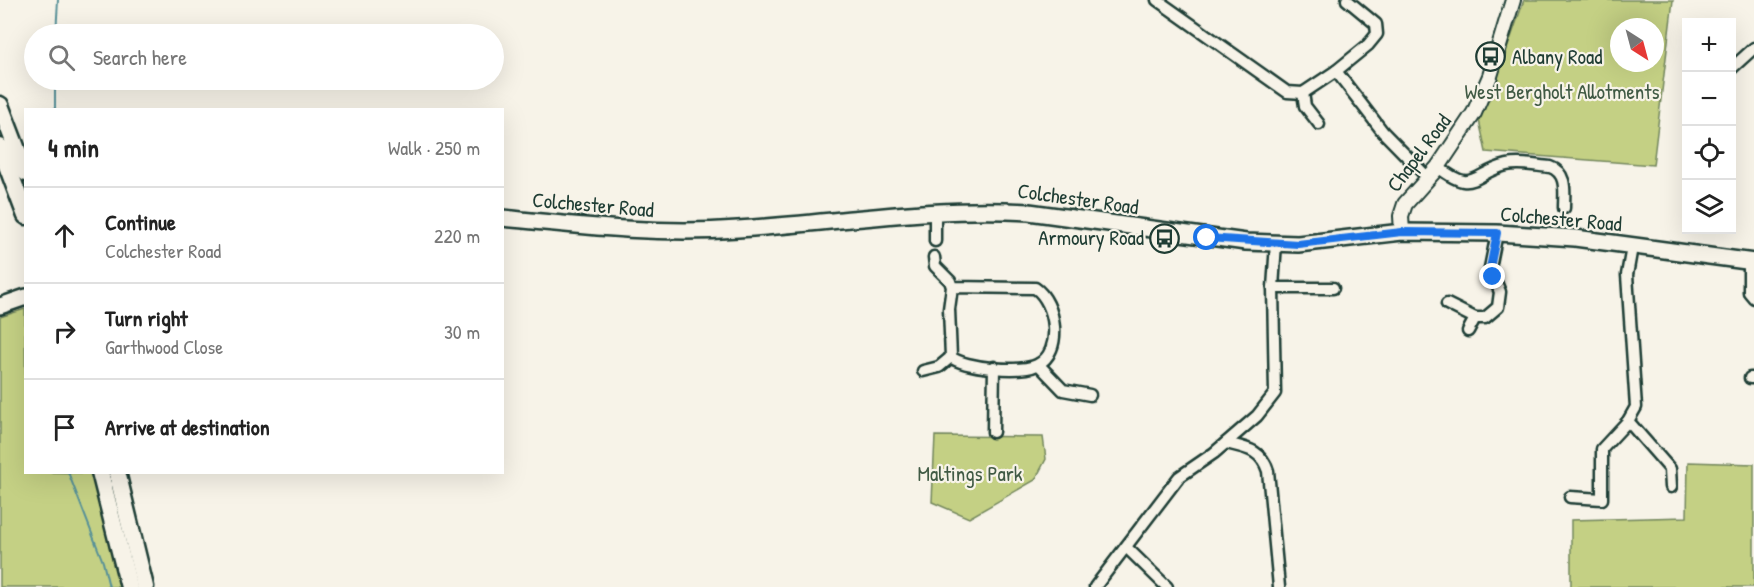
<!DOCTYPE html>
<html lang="en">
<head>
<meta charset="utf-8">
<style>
	:root { --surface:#fff; --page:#f6f6f6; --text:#222; --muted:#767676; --line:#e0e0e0 }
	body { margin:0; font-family:"Patrick Hand",sans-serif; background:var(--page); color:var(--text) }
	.controls { position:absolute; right:18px; top:18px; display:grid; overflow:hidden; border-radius:0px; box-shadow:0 6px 24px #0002 }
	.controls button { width:54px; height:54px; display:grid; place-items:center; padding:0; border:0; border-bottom:2px solid var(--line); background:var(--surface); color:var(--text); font:30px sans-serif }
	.compass { position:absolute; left:1610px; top:18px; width:54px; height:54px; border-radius:50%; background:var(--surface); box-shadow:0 6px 24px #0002; rotate:144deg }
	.stop { position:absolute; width:18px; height:18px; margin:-14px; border:4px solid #1a73e8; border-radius:50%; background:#fff }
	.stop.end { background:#1a73e8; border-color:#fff; box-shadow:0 2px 6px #0008 }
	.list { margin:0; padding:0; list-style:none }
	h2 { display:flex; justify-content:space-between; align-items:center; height:78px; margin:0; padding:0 24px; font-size:26px }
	h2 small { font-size:20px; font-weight:400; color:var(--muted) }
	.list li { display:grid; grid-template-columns:39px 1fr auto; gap:18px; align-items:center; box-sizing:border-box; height:96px; padding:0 24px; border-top:2px solid var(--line) }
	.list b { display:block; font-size:22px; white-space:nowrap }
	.list p { margin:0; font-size:20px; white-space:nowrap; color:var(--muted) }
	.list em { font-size:20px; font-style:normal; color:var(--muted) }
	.icon { flex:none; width:33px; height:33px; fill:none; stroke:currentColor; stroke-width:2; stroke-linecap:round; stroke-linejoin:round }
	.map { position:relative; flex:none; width:1754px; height:587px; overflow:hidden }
	.search { position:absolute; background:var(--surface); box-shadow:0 6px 24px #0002; left:24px; top:24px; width:480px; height:66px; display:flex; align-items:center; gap:15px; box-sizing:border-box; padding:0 21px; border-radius:33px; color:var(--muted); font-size:22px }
	.panel { position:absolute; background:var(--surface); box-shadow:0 6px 24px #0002; left:24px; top:108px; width:480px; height:366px; border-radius:0px }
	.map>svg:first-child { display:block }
	.green { fill:#c4d084; stroke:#72865c; stroke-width:1.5; fill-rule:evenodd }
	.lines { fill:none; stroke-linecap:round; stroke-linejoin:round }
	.stream { stroke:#569098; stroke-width:2 }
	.minor-casing { stroke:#1f3d34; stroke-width:15 }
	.tertiary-casing { stroke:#1f3d34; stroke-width:18 }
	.secondary-casing { stroke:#1f3d34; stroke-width:20 }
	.trunk-casing { stroke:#1f3d34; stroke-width:21 }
	.minor { stroke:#f7f3e8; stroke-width:10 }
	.tertiary { stroke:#f7f3e8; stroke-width:14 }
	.secondary { stroke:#f7f3e8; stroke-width:15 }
	.trunk { stroke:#f7f3e8; stroke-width:16 }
	.route { stroke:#1a73e8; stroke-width:8 }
	.labels { text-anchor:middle; stroke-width:4.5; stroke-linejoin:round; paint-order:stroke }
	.poi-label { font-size:21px; fill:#1f3d34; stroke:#f7f3e8; text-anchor:start }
	.park-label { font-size:21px; fill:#405a44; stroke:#f7f3e8 }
	.street-label { font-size:21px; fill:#1f3d34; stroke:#f7f3e8 }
</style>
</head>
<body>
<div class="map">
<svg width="1754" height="587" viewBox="0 0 1754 587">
	<rect width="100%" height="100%" fill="#f7f3e8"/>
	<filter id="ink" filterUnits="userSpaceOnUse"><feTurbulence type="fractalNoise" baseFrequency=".0167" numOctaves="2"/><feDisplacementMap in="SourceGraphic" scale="12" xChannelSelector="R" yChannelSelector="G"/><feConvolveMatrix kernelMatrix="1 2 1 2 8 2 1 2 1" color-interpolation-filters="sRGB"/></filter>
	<g filter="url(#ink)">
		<!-- green -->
		<g class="green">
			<path d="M 1524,0 L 1673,0 L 1653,165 L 1486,152 L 1479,120 L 1497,78 ZM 1619,27 L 1655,27 L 1655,63 L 1619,63 Z"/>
			<path d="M 25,309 L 26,472 L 100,473 L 128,587 L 0,587 L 0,317 Z"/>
			<path d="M 935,436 L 1043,437 L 1046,459 L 1035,480 L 969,518 L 932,502 Z"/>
			<path d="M 1688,462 L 1754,464 L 1754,587 L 1571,587 L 1571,520 L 1687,517 Z"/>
		</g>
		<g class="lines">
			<!-- stream -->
			<g class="stream">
				<path d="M 56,34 L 58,0"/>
				<path d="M 55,110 L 55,80"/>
				<path d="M 68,472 L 103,562 L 109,587"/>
			</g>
			<defs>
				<g id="minor">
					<path d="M 1157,0 L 1287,92 L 1303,93 L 1336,71 L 1383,132 L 1429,179"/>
					<path d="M 1732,68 L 1754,48"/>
					<path d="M 1336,71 L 1368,45 L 1377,34 L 1376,24 L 1347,0"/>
					<path d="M 1303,93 L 1305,106 L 1319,124"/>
					<path d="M 1438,167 C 1475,196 1472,173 1507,165 C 1521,162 1537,166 1550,167 C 1568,173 1564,193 1564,208"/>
					<path d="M 935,241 L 935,211"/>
					<path d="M 934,257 L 935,266 L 950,281 L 952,287 L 949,309 L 951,357 C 964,368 1021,373 1037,365 C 1064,352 1056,302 1035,288 L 952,287"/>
					<path d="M 1749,263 L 1749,292 L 1754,298"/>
					<path d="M 1273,288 L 1333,288"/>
					<path d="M 1447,304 L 1475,318 L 1485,318 L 1498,307 L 1500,292 L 1490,268 L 1497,233"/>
					<path d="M 1468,331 L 1475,318"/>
					<path d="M 1039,365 L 1063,390 L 1090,395"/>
					<path d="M 923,371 L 939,367 L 951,357"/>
					<path d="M 1750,378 L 1754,378"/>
					<path d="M 1628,421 L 1670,469 L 1671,487"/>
					<path d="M 993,432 L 994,367"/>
					<path d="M 1226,443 C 1246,448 1261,449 1268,471 L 1279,587"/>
					<path d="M 1570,497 L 1602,499 L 1602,449 L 1628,421 L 1636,407 L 1627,275 L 1632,247"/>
					<path d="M 1126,547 L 1167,587"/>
					<path d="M 1095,587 L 1179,477 L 1214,453 L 1257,416 L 1275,393 L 1273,288 L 1276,243"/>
				</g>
				<path id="tertiary" d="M 1402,232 L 1401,216 L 1405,204 L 1438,167 L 1474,113 L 1490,76 L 1513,0"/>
				<g id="secondary">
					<path d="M 502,218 C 582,226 659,235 738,229 C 835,223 932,206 1029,212 L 1246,242 L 1298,244 L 1402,232 L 1497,233 L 1575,238 L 1754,262"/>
					<path d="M 0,306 L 26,297"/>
				</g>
				<g id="trunk">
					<path d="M 0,105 L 26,173"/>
					<path d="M 0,147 L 26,216"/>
					<path d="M 100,472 L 129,587"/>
					<path d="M 117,472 L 145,587"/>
				</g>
			</defs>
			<!-- minor casing -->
			<use href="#minor" class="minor-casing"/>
			<!-- tertiary casing -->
			<use href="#tertiary" class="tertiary-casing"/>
			<!-- secondary casing -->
			<use href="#secondary" class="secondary-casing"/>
			<!-- trunk casing -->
			<use href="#trunk" class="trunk-casing"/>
			<!-- minor -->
			<use href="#minor" class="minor"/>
			<!-- tertiary -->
			<use href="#tertiary" class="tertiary"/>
			<!-- secondary -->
			<use href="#secondary" class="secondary"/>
			<!-- trunk -->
			<use href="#trunk" class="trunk"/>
		</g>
	</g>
	<g class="lines" filter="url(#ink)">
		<!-- route -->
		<path class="route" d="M 1207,238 L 1298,244 L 1402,232 L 1497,233 L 1490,268 L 1493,277"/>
	</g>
	<!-- icons -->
	<defs>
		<symbol id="bus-ring" viewBox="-11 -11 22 22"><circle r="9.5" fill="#f7f3e8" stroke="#1f3d34" stroke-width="1.5"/><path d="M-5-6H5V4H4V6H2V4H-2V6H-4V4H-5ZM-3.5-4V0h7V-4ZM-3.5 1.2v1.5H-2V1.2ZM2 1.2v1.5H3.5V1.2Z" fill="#1f3d34"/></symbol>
	</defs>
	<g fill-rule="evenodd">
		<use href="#bus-ring" x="1474" y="40" width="33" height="33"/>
		<use href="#bus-ring" x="1148" y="222" width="33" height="33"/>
	</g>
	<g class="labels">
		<!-- poi labels -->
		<g class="poi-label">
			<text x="1512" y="64">Albany Road</text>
			<text x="1144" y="245" text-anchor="end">Armoury Road</text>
		</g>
		<!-- park labels -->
		<g class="park-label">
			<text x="1562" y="99">West Bergholt Allotments</text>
			<text x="970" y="481">Maltings Park</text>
		</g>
		<!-- street labels -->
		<g class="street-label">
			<text transform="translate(1419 153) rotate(-53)" y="7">Chapel Road</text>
			<text transform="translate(1078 199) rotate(8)" y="7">Colchester Road</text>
			<text transform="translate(593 205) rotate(5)" y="7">Colchester Road</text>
			<text transform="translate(1561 219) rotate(5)" y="7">Colchester Road</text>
		</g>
	</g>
</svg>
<div class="controls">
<button>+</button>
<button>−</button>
<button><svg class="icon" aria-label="locate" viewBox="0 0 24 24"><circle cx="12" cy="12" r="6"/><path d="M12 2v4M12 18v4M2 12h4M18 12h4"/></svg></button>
<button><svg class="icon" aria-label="layers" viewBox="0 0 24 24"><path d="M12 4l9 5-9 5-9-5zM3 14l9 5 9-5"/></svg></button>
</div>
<svg class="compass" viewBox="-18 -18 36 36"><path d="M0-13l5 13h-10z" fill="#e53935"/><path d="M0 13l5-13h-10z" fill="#767676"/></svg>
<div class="stop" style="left:1207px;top:238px"></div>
<div class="stop end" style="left:1493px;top:277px"></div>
<div class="search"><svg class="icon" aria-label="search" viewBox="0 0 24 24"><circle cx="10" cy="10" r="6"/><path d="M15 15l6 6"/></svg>Search here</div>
<section class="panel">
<h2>4 min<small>Walk · 250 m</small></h2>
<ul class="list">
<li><svg class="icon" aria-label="ahead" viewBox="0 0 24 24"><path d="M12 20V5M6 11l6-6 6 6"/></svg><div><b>Continue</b><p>Colchester Road</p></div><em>220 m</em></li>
<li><svg class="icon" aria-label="right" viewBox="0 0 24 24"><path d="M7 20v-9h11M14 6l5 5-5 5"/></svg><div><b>Turn right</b><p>Garthwood Close</p></div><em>30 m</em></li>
<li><svg class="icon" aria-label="arrive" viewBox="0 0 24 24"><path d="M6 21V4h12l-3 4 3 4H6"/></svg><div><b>Arrive at destination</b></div></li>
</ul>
</section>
</div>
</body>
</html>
